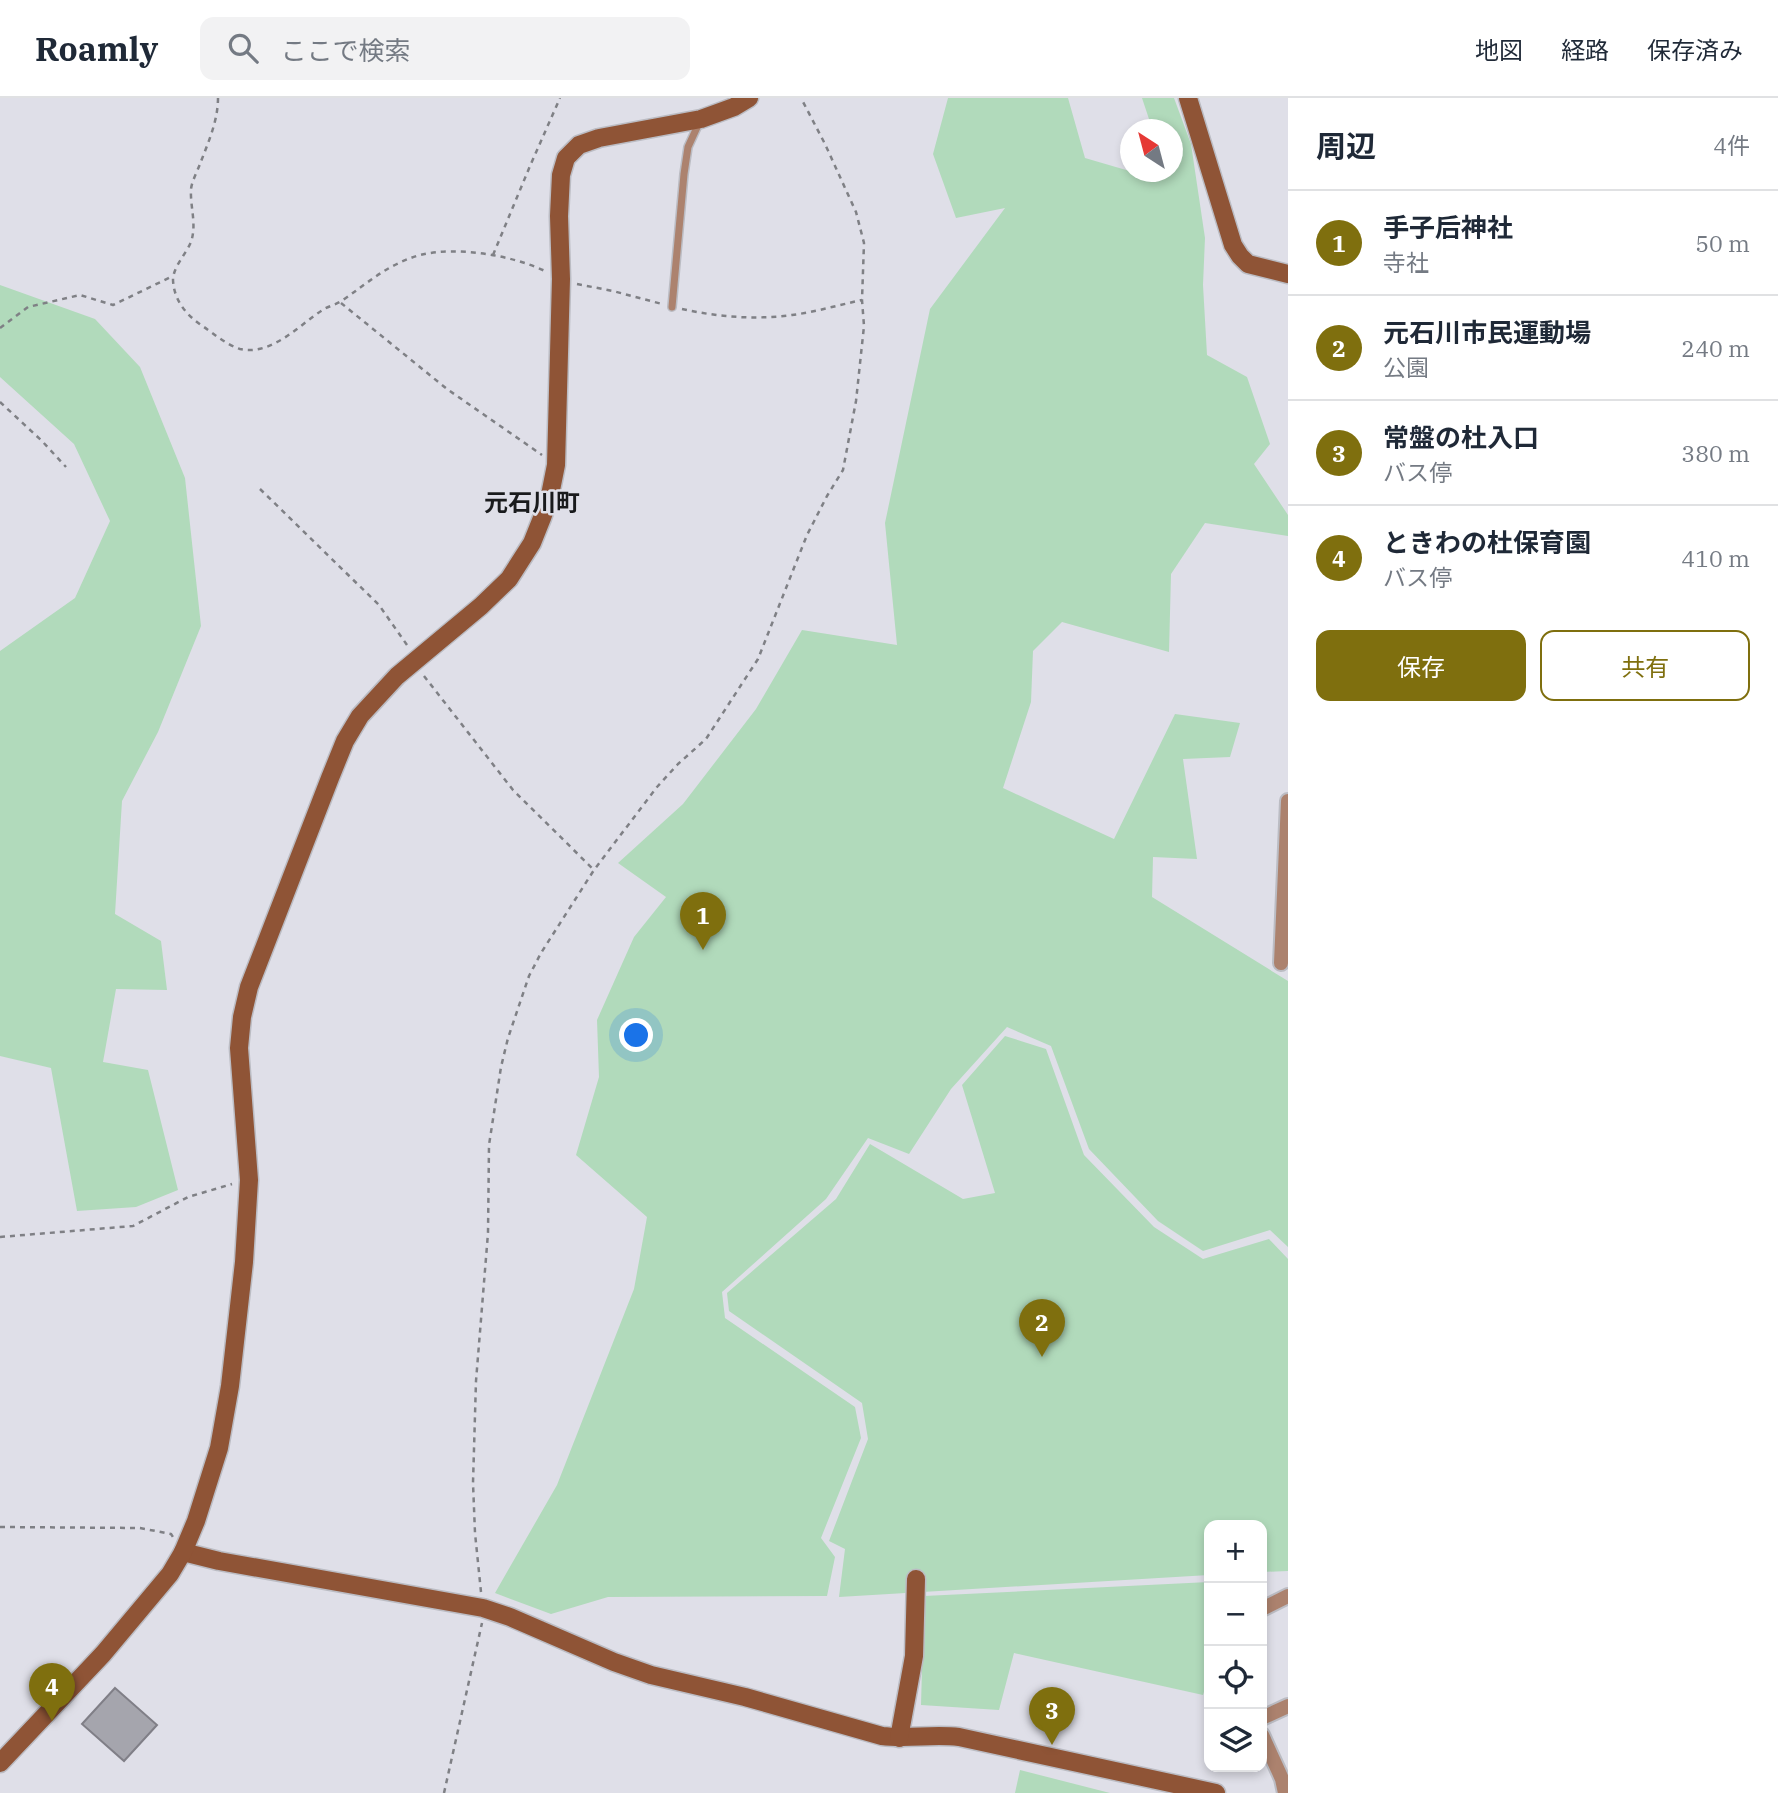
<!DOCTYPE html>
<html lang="ja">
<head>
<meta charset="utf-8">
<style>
	:root { --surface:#fff; --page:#f2f2f3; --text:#1f2937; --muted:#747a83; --line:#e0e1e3; --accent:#7f6f0e }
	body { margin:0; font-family:"IBM Plex Serif","Noto Sans JP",serif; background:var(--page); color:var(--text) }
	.controls { position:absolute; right:21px; bottom:21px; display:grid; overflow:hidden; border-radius:14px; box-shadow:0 4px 10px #0003 }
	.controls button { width:63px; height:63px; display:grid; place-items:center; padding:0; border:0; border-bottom:2px solid var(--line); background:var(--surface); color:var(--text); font:35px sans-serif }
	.compass { position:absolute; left:1120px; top:21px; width:63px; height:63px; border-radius:50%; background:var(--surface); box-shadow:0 4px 10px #0003; rotate:324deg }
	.you { position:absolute; left:637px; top:938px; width:24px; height:24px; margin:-18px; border:5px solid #fff; border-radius:50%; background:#1a73e8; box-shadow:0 0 0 10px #1a73e833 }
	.badge { display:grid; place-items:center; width:46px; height:46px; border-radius:50%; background:var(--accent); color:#fff; font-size:23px; font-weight:700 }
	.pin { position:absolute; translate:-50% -58px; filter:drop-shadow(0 2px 4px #0008) }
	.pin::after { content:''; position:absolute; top:37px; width:24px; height:21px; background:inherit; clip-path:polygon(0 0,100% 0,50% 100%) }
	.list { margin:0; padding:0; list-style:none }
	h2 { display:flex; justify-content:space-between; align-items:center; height:91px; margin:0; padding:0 28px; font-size:30px }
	h2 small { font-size:23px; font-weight:400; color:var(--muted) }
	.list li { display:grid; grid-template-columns:46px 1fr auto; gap:21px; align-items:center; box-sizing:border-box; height:105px; padding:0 28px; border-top:2px solid var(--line) }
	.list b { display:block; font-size:26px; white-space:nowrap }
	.list p { margin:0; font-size:23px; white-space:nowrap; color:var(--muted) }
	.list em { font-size:23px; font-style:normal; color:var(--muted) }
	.actions { display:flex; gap:14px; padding:21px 28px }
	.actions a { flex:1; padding:16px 0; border:2px solid var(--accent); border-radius:14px; text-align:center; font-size:24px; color:var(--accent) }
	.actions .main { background:var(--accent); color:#fff }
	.icon { flex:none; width:38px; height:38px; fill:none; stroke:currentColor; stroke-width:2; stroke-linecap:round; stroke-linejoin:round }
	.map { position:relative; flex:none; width:1288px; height:1695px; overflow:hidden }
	header { display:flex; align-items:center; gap:42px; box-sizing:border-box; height:98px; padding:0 35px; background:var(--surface); border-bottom:2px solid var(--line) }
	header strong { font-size:33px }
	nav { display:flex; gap:38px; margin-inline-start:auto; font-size:24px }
	.search { width:490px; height:63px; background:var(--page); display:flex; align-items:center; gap:18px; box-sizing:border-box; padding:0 24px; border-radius:14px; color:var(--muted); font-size:26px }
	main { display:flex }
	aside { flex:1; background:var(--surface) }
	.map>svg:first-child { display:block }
	.green { fill:#b1dabb }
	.building { fill:#a5a5ad; stroke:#807f87; stroke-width:2 }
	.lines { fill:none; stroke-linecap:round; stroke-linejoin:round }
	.lane-casing { stroke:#bbbcc3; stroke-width:10 }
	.street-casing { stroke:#bbbcc3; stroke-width:18 }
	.secondary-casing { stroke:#bbbcc3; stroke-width:21 }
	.path { stroke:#7f8085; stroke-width:2.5; stroke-dasharray:5 5; stroke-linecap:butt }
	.lane { stroke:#ac826e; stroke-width:7 }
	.street { stroke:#ac826e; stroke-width:14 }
	.secondary { stroke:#8f5436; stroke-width:18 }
	.labels { text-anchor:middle; stroke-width:5; stroke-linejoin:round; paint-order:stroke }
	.quarter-label { font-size:24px; font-weight:bold; fill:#191a1c; stroke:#dfdfe8 }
</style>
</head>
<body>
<header>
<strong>Roamly</strong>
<div class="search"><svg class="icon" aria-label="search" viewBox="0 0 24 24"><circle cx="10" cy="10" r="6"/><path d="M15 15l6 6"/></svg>ここで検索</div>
<nav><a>地図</a><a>経路</a><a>保存済み</a></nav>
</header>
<main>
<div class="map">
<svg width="1288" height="1695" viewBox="0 0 1288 1695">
	<rect width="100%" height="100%" fill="#dfdfe8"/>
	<!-- green -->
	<g class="green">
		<path d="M 948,0 L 1068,0 L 1085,60 L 1150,79 L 1151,74 L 1172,74 L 1172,32 L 1151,31 L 1151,27 L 1142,0 L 1174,0 L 1191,46 L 1205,140 L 1203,187 L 1207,257 L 1247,279 L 1270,346 L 1254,366 L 1288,417 L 1288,438 L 1205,425 L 1171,476 L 1169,554 L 1062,524 L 1033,553 L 1031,604 L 1003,690 L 1114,741 L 1175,616 L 1240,625 L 1230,659 L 1183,661 L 1197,761 L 1153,759 L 1152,799 L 1288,883 L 1288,1149 L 1270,1132 L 1203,1153 L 1158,1123 L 1089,1051 L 1051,948 L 1007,929 L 951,991 L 909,1056 L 868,1040 L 826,1101 L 722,1194 L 725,1220 L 855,1309 L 861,1340 L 821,1440 L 835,1459 L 827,1498 L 608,1499 L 551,1516 L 495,1495 L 557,1387 L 634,1191 L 647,1119 L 576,1057 L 599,979 L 597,922 L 634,839 L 666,799 L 618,765 L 683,706 L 756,611 L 802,532 L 897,547 L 885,425 L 930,211 L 1005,110 L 956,120 L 933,56 Z"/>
		<path d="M 0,187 L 95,221 L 140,269 L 185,380 L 201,528 L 158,634 L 122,703 L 115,816 L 161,843 L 167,892 L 116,891 L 103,964 L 148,972 L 178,1092 L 136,1109 L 77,1113 L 51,970 L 0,958 L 0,553 L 75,500 L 110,423 L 74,346 L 0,279 Z"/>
		<path d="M 1005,938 L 1046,951 L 1084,1057 L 1154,1129 L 1203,1161 L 1269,1141 L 1288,1161 L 1288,1473 L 1262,1474 L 1262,1427 L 1209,1427 L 1209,1477 L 839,1499 L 845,1451 L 829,1443 L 868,1341 L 862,1305 L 729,1213 L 727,1195 L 836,1101 L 870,1046 L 963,1101 L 995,1095 L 962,987 Z"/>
		<path d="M 1209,1484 L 1209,1578 L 1203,1597 L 1014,1555 L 999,1612 L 921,1607 L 924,1498 Z"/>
		<path d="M 1020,1672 L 1110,1695 L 1015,1695 Z"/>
	</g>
	<!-- building -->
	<path class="building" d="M 115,1590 L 157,1627 L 124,1663 L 82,1626 Z"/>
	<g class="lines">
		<defs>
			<path id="lane" d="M 672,209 L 684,76 L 688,49 L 699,25"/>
			<g id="street">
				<path d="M 1281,865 L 1288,703"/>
				<path d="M 1262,1511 L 1288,1498"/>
				<path d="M 1262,1620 L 1288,1608"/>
				<path d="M 1262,1637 L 1282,1681 L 1285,1695"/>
			</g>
			<g id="secondary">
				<path d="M 1188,0 L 1233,147 L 1240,158 L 1248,166 L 1288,176"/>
				<path d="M 183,1454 L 219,1463 L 483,1510 L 510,1519 L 614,1564 L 651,1577 L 745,1599 L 882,1638 C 908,1641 933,1636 959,1639 L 1216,1695"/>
				<path d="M 899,1640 L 914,1558 L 916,1481"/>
				<path d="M 0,1665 L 103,1556 L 170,1476 L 183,1454 L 196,1423 L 219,1350 L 230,1288 L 244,1164 L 249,1082 L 239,950 L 242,919 L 249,889 L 330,680 L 345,643 L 360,618 L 397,578 L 481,508 L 509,481 L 532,445 L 542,420 L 550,397 L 556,367 L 561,181 L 559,118 L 561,77 L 566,60 L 579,47 L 599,40 L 701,21 L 734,9 L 749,0"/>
			</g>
		</defs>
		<!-- lane casing -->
		<use href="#lane" class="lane-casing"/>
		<!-- street casing -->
		<use href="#street" class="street-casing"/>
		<!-- secondary casing -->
		<use href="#secondary" class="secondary-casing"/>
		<!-- path -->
		<g class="path">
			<path d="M 218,0 C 218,23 208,45 200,66 C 197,74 192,83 191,91 C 190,109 197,126 191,144 C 186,156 173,169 173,182 C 174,203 187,218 204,229 C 214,236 227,247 240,251 C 272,258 299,227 324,211 C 330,208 337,206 343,202 C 369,184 388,166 420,157 C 457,148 511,157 545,173"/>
			<path d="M 493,157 L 530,68 L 560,0"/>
			<path d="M 577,186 L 613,193 L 662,206"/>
			<path d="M 341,205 L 447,291 L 542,357"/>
			<path d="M 682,211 C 718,219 755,222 792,217 C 815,214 839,207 862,202"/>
			<path d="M 0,230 L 28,209 L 80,197 L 113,207 L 173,178"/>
			<path d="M 0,304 L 42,343 L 66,369"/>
			<path d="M 260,391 L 379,507 L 407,547"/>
			<path d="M 424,578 L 513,692 L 594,772"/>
			<path d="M 0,1139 L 133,1128 L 188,1099 L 232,1086"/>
			<path d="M 0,1429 L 140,1430 L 171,1436 L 173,1439"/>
			<path d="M 481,1494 L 475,1435 L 473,1385 L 476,1283 L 488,1135 L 489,1047 L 501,969 L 508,940 L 529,878 L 541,855 L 594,772 L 657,689 L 678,666 L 706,641 L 758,561 L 807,437 L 827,398 L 843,372 L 856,303 L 864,228 L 862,202 L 864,145 L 856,114 L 825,46 L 801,0"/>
			<path d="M 444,1695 L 482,1525"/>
		</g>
		<!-- lane -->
		<use href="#lane" class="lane"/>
		<!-- street -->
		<use href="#street" class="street"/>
		<!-- secondary -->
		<use href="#secondary" class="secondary"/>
	</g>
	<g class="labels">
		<!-- quarter labels -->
		<g class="quarter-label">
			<text x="532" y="413">元石川町</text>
		</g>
	</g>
</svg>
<div class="controls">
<button>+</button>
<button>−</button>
<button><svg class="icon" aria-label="locate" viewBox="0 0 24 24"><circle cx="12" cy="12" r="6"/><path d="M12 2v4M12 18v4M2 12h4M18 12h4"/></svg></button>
<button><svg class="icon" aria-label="layers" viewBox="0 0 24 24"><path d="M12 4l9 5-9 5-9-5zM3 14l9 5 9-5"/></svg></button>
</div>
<svg class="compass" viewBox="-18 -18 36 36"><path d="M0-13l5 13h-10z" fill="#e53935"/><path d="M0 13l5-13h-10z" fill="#747a83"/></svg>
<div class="you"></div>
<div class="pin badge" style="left:703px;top:852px">1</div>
<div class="pin badge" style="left:1042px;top:1259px">2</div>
<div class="pin badge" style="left:1052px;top:1647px">3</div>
<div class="pin badge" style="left:52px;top:1623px">4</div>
</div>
<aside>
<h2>周辺<small>4件</small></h2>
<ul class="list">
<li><span class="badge">1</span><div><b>手子后神社</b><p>寺社</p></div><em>50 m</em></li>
<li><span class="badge">2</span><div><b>元石川市民運動場</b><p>公園</p></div><em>240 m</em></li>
<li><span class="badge">3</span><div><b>常盤の杜入口</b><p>バス停</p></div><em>380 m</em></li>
<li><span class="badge">4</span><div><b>ときわの杜保育園</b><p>バス停</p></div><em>410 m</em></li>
</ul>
<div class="actions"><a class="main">保存</a><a>共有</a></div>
</aside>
</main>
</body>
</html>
